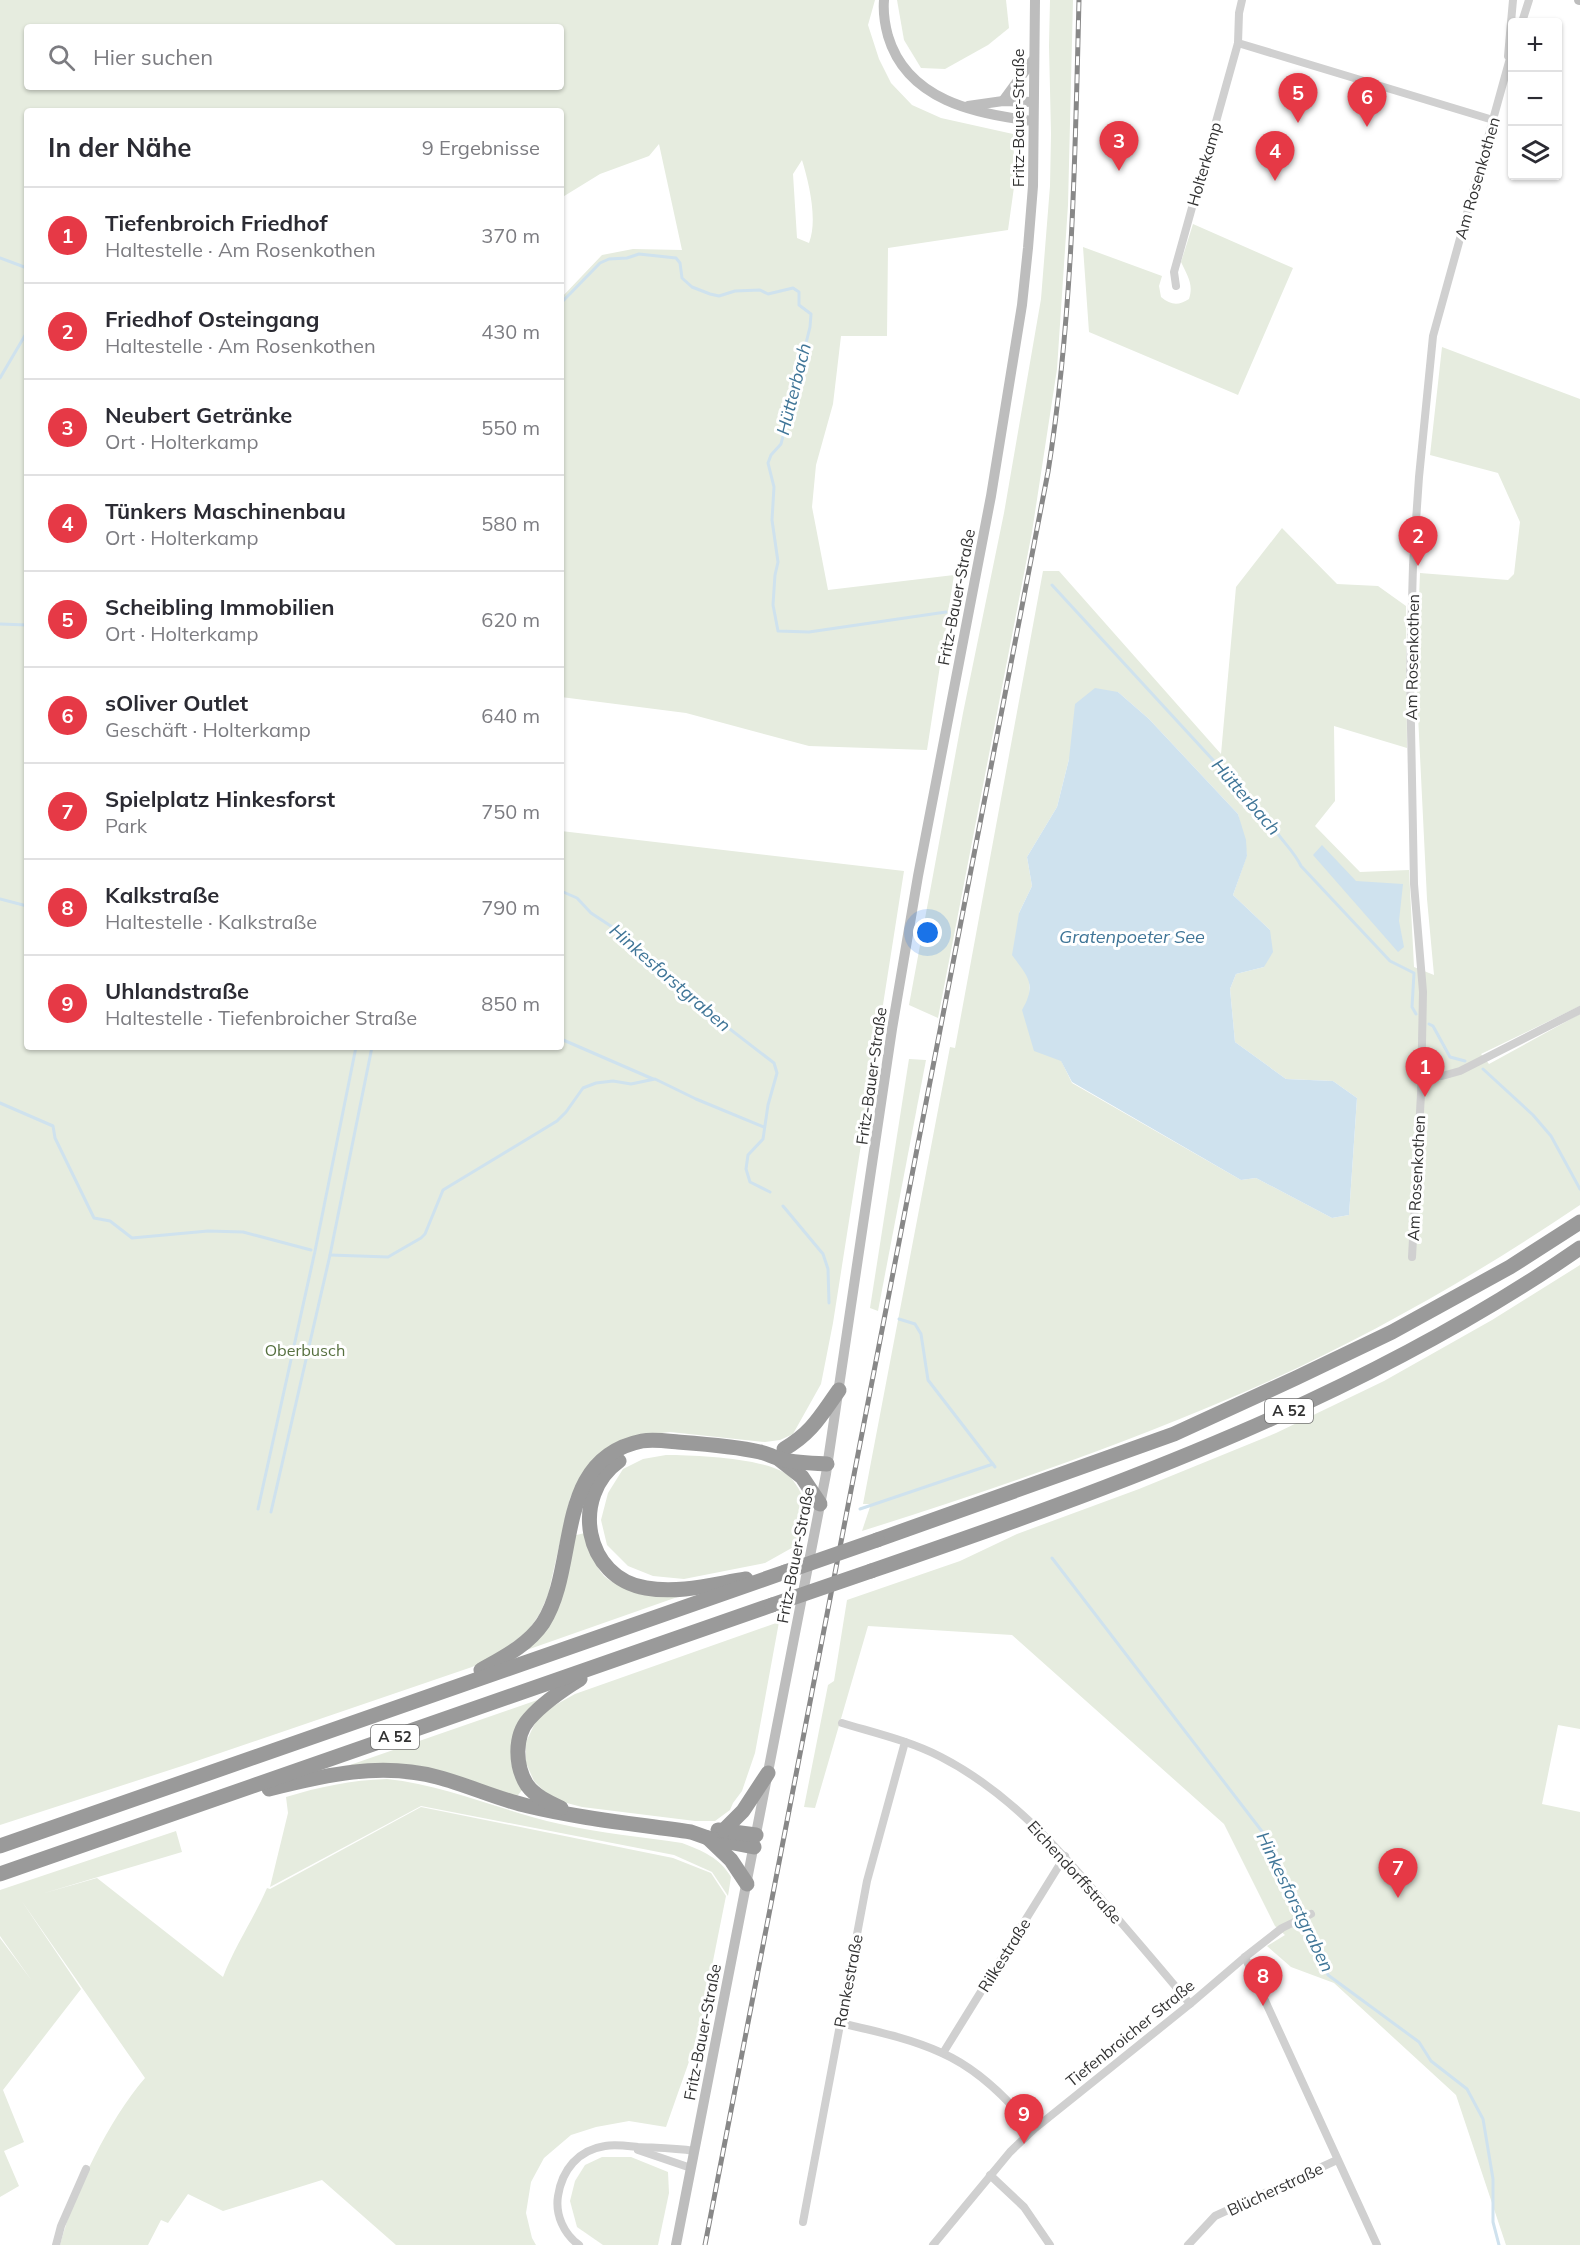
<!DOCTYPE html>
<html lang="de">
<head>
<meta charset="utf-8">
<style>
	:root { --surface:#fff; --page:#f7f7f7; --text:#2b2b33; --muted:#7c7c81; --line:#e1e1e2; --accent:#e63946 }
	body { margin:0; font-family:Mulish,sans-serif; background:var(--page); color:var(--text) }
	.controls { position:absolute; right:18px; top:18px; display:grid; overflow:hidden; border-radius:6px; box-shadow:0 2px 4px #0004 }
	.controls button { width:54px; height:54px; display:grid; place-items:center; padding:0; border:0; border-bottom:2px solid var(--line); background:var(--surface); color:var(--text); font:30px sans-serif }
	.you { position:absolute; left:928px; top:933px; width:21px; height:21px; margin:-15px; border:4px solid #fff; border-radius:50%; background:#1a73e8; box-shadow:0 0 0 9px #1a73e833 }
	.badge { display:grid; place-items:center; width:39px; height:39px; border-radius:50%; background:var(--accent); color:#fff; font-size:20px; font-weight:700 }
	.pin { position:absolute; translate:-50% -50px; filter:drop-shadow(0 2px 3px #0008) }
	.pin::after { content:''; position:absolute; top:32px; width:21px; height:18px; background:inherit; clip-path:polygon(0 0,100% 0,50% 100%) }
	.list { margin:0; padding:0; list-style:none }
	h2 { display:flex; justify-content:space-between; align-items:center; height:78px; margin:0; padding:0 24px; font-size:26px }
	h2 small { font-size:20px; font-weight:400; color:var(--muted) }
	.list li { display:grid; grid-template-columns:39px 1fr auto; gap:18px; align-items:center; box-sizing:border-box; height:96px; padding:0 24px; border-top:2px solid var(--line) }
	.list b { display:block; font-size:22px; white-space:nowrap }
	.list p { margin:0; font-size:20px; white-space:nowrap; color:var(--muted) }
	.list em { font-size:20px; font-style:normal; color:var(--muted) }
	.icon { flex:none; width:33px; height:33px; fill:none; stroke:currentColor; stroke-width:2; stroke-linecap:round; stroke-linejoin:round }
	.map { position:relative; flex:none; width:1580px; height:2245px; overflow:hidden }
	.search { position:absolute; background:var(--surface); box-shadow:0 2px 4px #0004; left:24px; top:24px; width:540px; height:66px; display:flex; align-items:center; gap:15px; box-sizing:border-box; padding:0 21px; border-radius:6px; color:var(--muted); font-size:22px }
	.panel { position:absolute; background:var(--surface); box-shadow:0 2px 4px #0004; left:24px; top:108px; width:540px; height:942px; border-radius:6px }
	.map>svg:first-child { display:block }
	.green { fill:#e6ecdf; fill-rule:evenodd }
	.water { fill:#cfe2ee }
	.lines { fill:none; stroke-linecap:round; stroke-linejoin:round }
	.stream { stroke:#cfe2ee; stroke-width:3 }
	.street { stroke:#d0d0d0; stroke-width:8 }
	.secondary { stroke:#bdbdbd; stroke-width:10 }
	.highway { stroke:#9a9a9a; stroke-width:15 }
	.rail-casing { stroke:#888; stroke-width:5 }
	.rail { stroke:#fff; stroke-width:3; stroke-dasharray:9; stroke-linecap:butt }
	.highway-bridge { stroke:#9a9a9a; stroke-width:15 }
	.labels { text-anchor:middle; stroke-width:6; stroke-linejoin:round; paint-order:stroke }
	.shield { fill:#fff; stroke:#707070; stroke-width:1.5 }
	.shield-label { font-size:15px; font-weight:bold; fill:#333 }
	.street-label { font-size:16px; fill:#333; stroke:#fff }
	.park-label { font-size:16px; fill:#56703f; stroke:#fff }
	.water-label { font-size:18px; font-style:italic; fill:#3f7597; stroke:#fff }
</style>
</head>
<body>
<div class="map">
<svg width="1580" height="2245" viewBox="0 0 1580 2245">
	<rect width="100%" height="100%" fill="#fff"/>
	<!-- green -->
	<g class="green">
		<path d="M 0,0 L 875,0 L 868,25 L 879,59 L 891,83 L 912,105 L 941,118 L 1013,134 L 1015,180 L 1008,230 L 888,248 L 887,336 L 841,336 L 833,404 L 816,465 L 812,507 L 828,590 L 954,575 L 927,750 L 809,746 L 686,713 L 561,697 L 561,298 L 602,255 L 633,249 L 682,250 L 659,144 L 649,156 L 600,174 L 561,198 L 561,111 L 27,111 L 27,1047 L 561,1047 L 561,831 L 904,871 L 833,1323 L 821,1384 L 793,1434 L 780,1440 L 765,1442 L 670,1432 L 644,1435 L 581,1477 L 570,1498 L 548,1595 L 539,1615 L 528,1631 L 494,1657 L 472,1667 L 182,1766 L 0,1825 ZM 27,27 L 561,27 L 561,87 L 27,87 ZM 802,160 C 809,183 818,220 809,243 L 797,238 L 793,174 Z"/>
		<path d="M 897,0 L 1006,0 L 1009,28 L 988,45 L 945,69 L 921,68 L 904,40 Z"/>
		<path d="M 1050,0 L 1073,0 L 1068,205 L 1057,369 L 1032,532 L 938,1018 L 909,1005 L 963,713 L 1004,513 L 1041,299 L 1050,186 L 1051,134 L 1049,46 Z"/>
		<path d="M 1193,224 L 1293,268 L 1238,395 L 1089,332 L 1083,247 L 1162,276 L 1159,286 L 1161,297 C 1171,305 1178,306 1189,299 C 1194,284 1187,275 1181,262 Z"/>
		<path d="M 1442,347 L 1580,399 L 1580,1006 L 1481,1054 L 1489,1064 L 1580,1014 L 1580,1205 C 1469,1280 1351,1347 1228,1399 C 1108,1450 986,1492 862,1531 L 871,1504 L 863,1504 L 950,1047 L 955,1048 L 1043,571 L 1059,571 L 1221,754 L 1236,587 L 1282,528 L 1337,584 L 1378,586 L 1406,606 L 1407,748 L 1334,726 L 1335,801 L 1315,826 L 1360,872 L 1409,870 L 1414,967 L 1434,975 L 1427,899 L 1416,674 L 1420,573 L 1508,580 L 1514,574 L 1520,522 L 1498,473 L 1430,455 ZM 1118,692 L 1149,719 L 1238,814 L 1247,855 L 1233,895 L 1270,930 L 1264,967 L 1236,974 L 1230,989 L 1235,1042 L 1286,1079 L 1333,1081 L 1357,1098 L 1349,1215 L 1332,1218 L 1256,1178 L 1241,1180 L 1072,1083 L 1030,996 L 1029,978 L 1019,913 L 1032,886 L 1027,857 L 1057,807 L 1069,759 Z"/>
		<path d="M 909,1059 L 926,1060 L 878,1311 L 870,1308 Z"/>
		<path d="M 1580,1265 L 1580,1729 L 1558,1725 L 1542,1804 L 1580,1812 L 1580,2245 L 1506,2245 L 1456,2095 L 1334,1983 L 1291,1967 L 1267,1946 L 1285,1935 L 1275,1926 L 1224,1824 L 1012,1635 L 868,1626 L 815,1808 L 804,1807 L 828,1685 L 834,1681 L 847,1600 L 960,1561 L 1017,1534 L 1139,1489 L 1276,1433 L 1384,1381 L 1492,1320 Z"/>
		<path d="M 666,1455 C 696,1455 760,1458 785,1473 C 793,1478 801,1491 803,1499 C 806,1509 799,1534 797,1545 L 765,1563 L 684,1579 L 653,1576 L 628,1566 L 607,1545 L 601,1520 L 608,1493 L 623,1469 L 643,1459 Z"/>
		<path d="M 585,1533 C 589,1546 594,1565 604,1576 C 624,1594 660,1591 686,1594 L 521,1652 L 541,1634 L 572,1536 Z"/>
		<path d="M 779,1622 L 755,1753 L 742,1791 L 733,1803 L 730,1810 L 715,1821 L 695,1821 L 582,1807 L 563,1802 L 547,1794 L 534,1781 L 526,1763 L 526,1742 L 536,1721 L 550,1708 L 575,1694 Z"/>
		<path d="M 546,1697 L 522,1721 L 522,1790 L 515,1799 L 350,1765 Z"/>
		<path d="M 387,1779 C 446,1785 501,1811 560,1824 C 600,1833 642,1837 682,1843 C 703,1851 720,1858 731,1877 L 728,1896 L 712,1872 L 674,1855 L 421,1806 L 270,1887 L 288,1813 L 286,1797 C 319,1787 351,1780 387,1779 Z"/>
		<path d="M 421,1807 L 673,1858 L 711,1873 L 726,1896 L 698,2036 L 666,2127 L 629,2121 L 596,2127 L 571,2135 L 544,2158 L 531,2182 L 526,2213 L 532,2238 L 536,2245 L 396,2245 L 322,2180 L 223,2211 L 188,2194 L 168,2223 L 161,2220 L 148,2245 L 60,2245 C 75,2190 108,2121 145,2078 L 21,1900 L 81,1989 L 3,2090 L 24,2142 L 4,2151 L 19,2186 L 0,2197 L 0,1938 L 32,1981 L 0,1936 L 0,1890 L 176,1831 L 182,1852 L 41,1894 L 97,1878 L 223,1977 C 235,1946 254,1918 267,1888 L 270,1889 Z"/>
		<path d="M 602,2157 L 631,2157 L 668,2172 L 669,2193 L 658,2245 L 603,2245 L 577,2227 L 570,2201 L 575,2181 L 585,2165 Z"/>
	</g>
	<!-- water -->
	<g class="water">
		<path d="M 1095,688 L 1118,692 L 1149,719 L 1238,814 L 1246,840 L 1247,856 L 1233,895 L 1270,930 L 1273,952 L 1264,967 L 1236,974 L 1230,989 L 1235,1042 L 1286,1079 L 1333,1081 L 1357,1098 L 1349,1215 L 1332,1218 L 1256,1178 L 1241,1180 L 1072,1082 L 1061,1061 L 1034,1051 L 1022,1010 C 1037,984 1028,977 1012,955 L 1019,913 L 1032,886 L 1027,857 L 1057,807 L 1069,759 L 1075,704 Z"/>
		<path d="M 1322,845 L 1356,881 L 1403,884 L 1399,921 L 1404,947 L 1398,952 L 1313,855 Z"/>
	</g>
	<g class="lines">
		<!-- stream -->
		<g class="stream">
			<path d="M 0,258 L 27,268"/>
			<path d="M 561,303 L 600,263 L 609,259 L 627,258 L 639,254 L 676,258 L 680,263 L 682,278 L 692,287 L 710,294 L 719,296 L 735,291 L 760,290 L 768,294 L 793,288 L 799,292 L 799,305 L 811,314 L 810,327 L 781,444 L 771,455 L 768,463 L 774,487 L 772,520 L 778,562 L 775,575 L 773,605 L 778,631 L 809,632 L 946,612"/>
			<path d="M 0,378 L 27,332"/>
			<path d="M 1052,585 L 1270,822 C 1279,839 1293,849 1301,866 L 1390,961 L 1414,973 L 1412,1007 L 1416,1014"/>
			<path d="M 0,624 L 27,625"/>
			<path d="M 561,891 L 577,898 L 591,913 L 629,938 L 659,965 L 678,989 L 774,1063 L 777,1073 L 768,1105 L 763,1139 L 748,1155 L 746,1169 L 750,1182 L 770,1192"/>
			<path d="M 0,899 L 27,906"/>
			<path d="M 1429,1024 L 1433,1026 L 1450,1057 L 1465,1061"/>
			<path d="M 561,1039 L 653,1079"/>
			<path d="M 1483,1069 L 1533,1115 L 1551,1136 L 1580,1189"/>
			<path d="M 0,1103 L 53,1126 L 55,1138 L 94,1218 L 110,1221 L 132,1238 L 208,1231 L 243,1232 L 311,1250"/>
			<path d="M 783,1206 L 823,1254 L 828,1269 L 829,1303"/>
			<path d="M 330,1255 L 388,1257 L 421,1238 L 425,1234 L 443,1190 L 557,1121 L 566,1112 L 583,1088 L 596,1083 L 613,1081 L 631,1084 L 655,1079 L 696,1099 L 764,1127"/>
			<path d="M 899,1319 L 915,1324 L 921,1334 L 928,1380 L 995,1467"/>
			<path d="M 258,1509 L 315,1251 L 356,1047"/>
			<path d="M 860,1509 L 993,1464"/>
			<path d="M 271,1512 L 330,1255 L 372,1047"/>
			<path d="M 1052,1558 L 1264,1834 L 1328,1975 L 1419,2042 L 1431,2061 L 1467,2089 L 1483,2119 L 1493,2179 L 1493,2222 L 1499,2245"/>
		</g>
		<!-- street -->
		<g class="street">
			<path d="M 1522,22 L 1529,0"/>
			<path d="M 1238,43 L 1493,120"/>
			<path d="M 1508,56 L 1513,0"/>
			<path d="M 1176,286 L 1174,272 L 1238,43 L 1239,13 L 1242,0"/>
			<path d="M 1422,1076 L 1442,1076 L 1460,1071 L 1580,1010"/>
			<path d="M 1412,1257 L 1421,1094 L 1423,992 L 1414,884 L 1410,675 L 1413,565 L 1419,477 L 1433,336 L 1512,51"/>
			<path d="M 842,1723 C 875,1733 910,1741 941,1757 C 1009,1792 1059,1849 1107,1906 C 1135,1939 1163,1971 1190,2004"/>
			<path d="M 1245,1957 L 1377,2245"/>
			<path d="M 840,2023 C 874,2031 909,2038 942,2053 C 978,2069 1009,2100 1033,2130"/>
			<path d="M 943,2053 L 1065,1856"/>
			<path d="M 638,2150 L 691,2168"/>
			<path d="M 990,2175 L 1024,2207 L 1050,2245"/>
			<path d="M 803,2222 L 867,1881 L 905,1742"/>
			<path d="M 56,2245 L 61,2226 L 86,2169"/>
			<path d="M 579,2245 C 564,2234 555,2215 558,2196 C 562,2170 578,2150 605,2146 C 615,2144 628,2146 638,2147 C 657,2148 675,2148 694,2151"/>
			<path d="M 933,2245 L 1010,2152 L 1033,2130 L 1190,2004 L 1245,1957 L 1282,1928 L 1311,1914"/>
			<path d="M 1188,2245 L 1215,2216 L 1337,2160"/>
		</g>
		<!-- secondary -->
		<g class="secondary">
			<path d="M 884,0 C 883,12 885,25 888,36 C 907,100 975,114 1033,121"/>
			<path d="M 1579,0 L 1580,0"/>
			<path d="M 1003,101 L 1033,60"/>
			<path d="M 968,106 L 1003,101 L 1033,102"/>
			<path d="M 676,2245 L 826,1474 L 892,1029 L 918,876 L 991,496 L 1022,305 L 1028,248 L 1033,186 L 1035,0"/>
		</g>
		<!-- highway -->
		<g class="highway">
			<path d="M 784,1449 C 812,1433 821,1415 839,1390"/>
			<path d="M 779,1459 L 802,1477 L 820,1504"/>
			<path d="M 619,1461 C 570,1496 584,1578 646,1588 C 679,1594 714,1584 746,1579"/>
			<path d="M 877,1540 L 1174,1434 L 1296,1378 L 1392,1332 L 1510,1267 L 1580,1222"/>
			<path d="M 871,1571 C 1116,1487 1365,1397 1580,1248"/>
			<path d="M 481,1670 C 504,1657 528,1645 543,1623 C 580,1565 552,1459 642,1441 C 653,1439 667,1441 678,1442 C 705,1444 734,1446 760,1452 C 766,1453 771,1456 777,1458 C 793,1463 811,1463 827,1464"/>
			<path d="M 269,1789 C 325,1775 380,1762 437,1777 C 468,1785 497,1799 528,1806 C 582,1819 637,1824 691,1832 L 708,1838 L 754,1847"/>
			<path d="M 561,1808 C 548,1802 535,1796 527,1785 C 515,1766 514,1736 529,1719 C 544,1702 562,1690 580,1679"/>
			<path d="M 718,1830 L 756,1835"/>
			<path d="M 724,1830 L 743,1811 L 768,1773"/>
			<path d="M 708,1838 L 731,1860 L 747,1884"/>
			<path d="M 0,1846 L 785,1572"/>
			<path d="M 0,1874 L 772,1605"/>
		</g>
		<defs>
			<path id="rail" d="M 705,2245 L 1048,472 C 1073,315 1075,158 1079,0"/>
		</defs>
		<!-- rail casing -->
		<use href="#rail" class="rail-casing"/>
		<!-- rail -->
		<use href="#rail" class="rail"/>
		<!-- highway-bridge -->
		<g class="highway-bridge">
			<path d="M 785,1572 L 877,1540"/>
			<path d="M 772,1605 L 871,1571"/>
		</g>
	</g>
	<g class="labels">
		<!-- shield labels -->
		<g class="shield">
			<rect x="1265" y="1399" width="48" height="24" rx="4.5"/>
			<rect x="371" y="1725" width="48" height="24" rx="4.5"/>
		</g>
		<g class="shield-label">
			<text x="1289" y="1416">A 52</text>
			<text x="395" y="1742">A 52</text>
		</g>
		<!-- street labels -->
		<g class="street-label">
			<text transform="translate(1018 118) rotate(-90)" y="6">Fritz-Bauer-Straße</text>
			<text transform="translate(1204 164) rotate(-74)" y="6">Holterkamp</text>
			<text transform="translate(1477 178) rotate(-74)" y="6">Am Rosenkothen</text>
			<text transform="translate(956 597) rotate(-79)" y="6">Fritz-Bauer-Straße</text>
			<text transform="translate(1412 657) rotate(-89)" y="6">Am Rosenkothen</text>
			<text transform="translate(871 1076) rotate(-82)" y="6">Fritz-Bauer-Straße</text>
			<text transform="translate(1416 1178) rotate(-87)" y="6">Am Rosenkothen</text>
			<text transform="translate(795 1555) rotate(-79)" y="6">Fritz-Bauer-Straße</text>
			<text transform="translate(1075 1872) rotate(48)" y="6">Eichendorffstraße</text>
			<text transform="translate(1004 1955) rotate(-58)" y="6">Rilkestraße</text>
			<text transform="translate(848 1981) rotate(-79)" y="6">Rankestraße</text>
			<text transform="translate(702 2032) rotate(-79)" y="6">Fritz-Bauer-Straße</text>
			<text transform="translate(1130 2033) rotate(-39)" y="6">Tiefenbroicher Straße</text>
			<text transform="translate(1275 2189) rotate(-25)" y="6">Blücherstraße</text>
		</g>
		<!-- park labels -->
		<g class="park-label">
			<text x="305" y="1356">Oberbusch</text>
		</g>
		<!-- water labels -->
		<g class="water-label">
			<text transform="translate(794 389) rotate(-76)" y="6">Hütterbach</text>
			<text transform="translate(1246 797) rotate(49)" y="6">Hütterbach</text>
			<text x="1132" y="943">Gratenpoeter See</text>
			<text transform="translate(670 978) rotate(41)" y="6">Hinkesforstgraben</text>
			<text transform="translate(1295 1902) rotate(64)" y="6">Hinkesforstgraben</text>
		</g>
	</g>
</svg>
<div class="controls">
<button>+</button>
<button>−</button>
<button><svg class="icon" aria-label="layers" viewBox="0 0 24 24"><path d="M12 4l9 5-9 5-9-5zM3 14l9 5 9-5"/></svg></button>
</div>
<div class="you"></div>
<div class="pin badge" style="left:1425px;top:1097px">1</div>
<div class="pin badge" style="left:1418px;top:566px">2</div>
<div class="pin badge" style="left:1119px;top:171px">3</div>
<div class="pin badge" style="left:1275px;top:181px">4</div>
<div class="pin badge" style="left:1298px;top:123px">5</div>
<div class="pin badge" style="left:1367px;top:127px">6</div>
<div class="pin badge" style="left:1398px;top:1898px">7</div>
<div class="pin badge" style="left:1263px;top:2006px">8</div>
<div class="pin badge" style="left:1024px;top:2144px">9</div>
<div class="search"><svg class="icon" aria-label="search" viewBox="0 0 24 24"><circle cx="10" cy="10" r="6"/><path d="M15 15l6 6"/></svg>Hier suchen</div>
<section class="panel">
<h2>In der Nähe<small>9 Ergebnisse</small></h2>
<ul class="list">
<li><span class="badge">1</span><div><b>Tiefenbroich Friedhof</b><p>Haltestelle · Am Rosenkothen</p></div><em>370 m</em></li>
<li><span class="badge">2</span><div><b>Friedhof Osteingang</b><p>Haltestelle · Am Rosenkothen</p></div><em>430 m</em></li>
<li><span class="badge">3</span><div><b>Neubert Getränke</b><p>Ort · Holterkamp</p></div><em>550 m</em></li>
<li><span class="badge">4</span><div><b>Tünkers Maschinenbau</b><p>Ort · Holterkamp</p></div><em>580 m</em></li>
<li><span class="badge">5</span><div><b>Scheibling Immobilien</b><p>Ort · Holterkamp</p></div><em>620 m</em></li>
<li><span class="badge">6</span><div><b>sOliver Outlet</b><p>Geschäft · Holterkamp</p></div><em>640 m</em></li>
<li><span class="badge">7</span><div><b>Spielplatz Hinkesforst</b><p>Park</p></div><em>750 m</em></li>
<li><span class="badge">8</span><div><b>Kalkstraße</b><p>Haltestelle · Kalkstraße</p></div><em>790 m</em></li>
<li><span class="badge">9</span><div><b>Uhlandstraße</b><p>Haltestelle · Tiefenbroicher Straße</p></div><em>850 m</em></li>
</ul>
</section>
</div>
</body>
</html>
